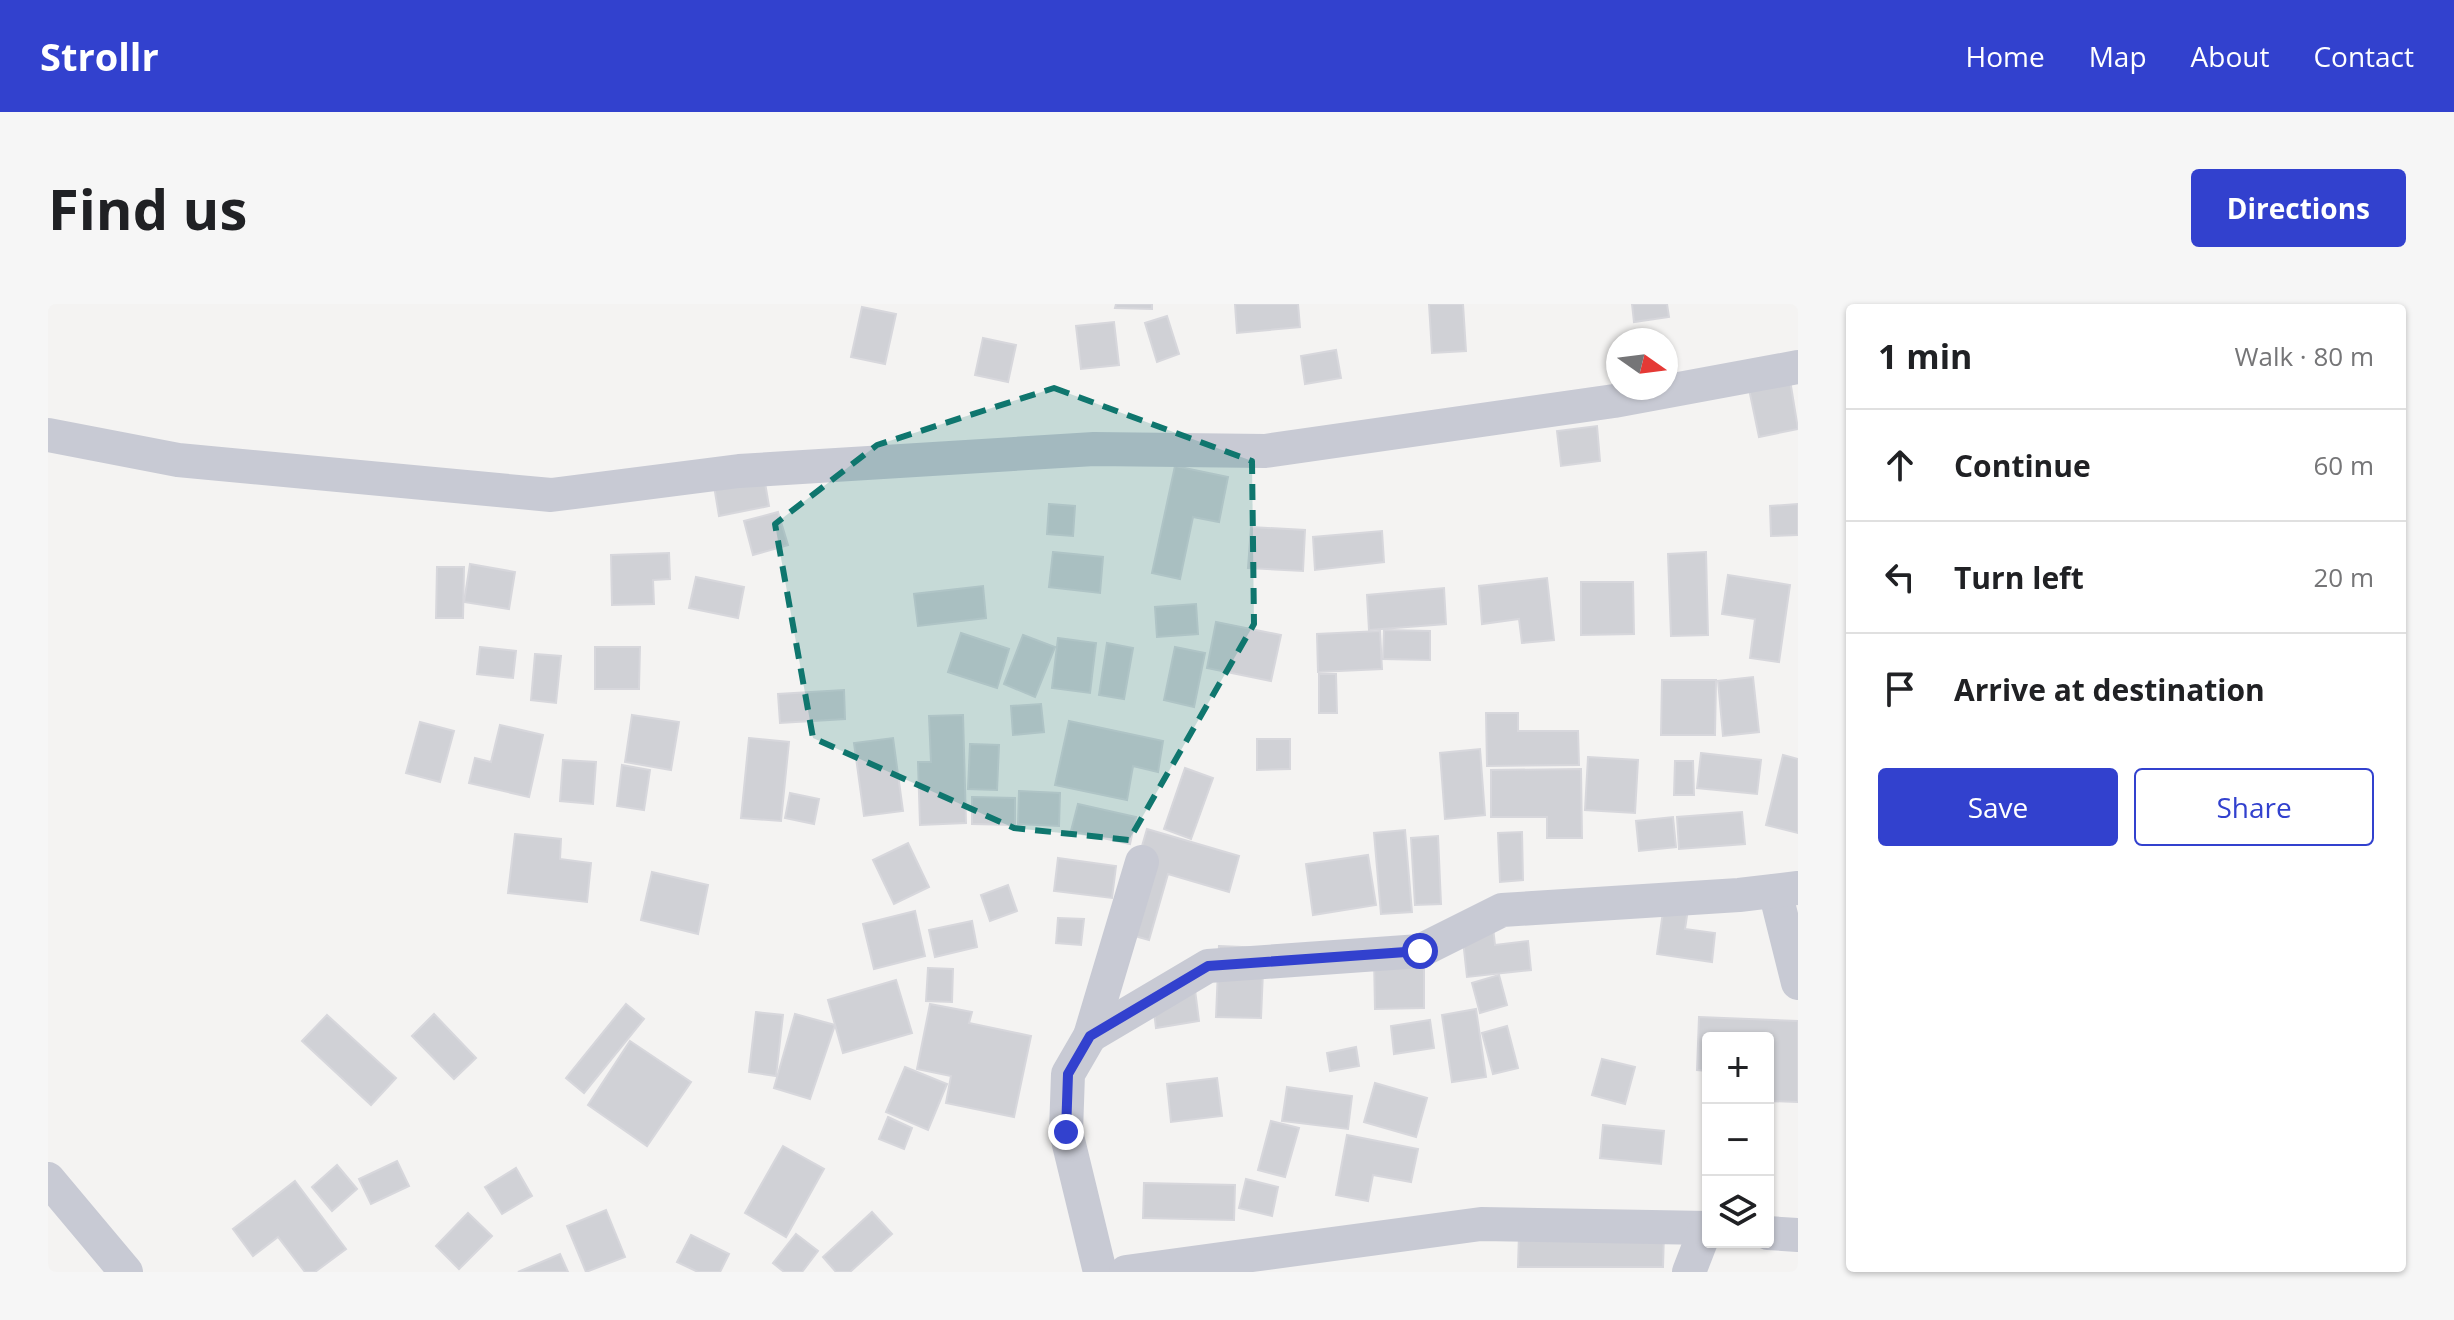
<!DOCTYPE html>
<html lang="en">
<head>
<meta charset="utf-8">
<style>
	:root { --surface:#fff; --page:#f6f6f6; --text:#202124; --muted:#757577; --line:#e0e0e0; --accent:#3241ce }
	body { margin:0; font-family:"Open Sans",sans-serif; background:var(--page); color:var(--text) }
	.controls { position:absolute; right:24px; bottom:24px; display:grid; overflow:hidden; border-radius:8px; box-shadow:0 2px 6px #0004 }
	.controls button { width:72px; height:72px; display:grid; place-items:center; padding:0; border:0; border-bottom:2px solid var(--line); background:var(--surface); color:var(--text); font:40px sans-serif }
	.compass { position:absolute; left:1558px; top:24px; width:72px; height:72px; border-radius:50%; background:var(--surface); box-shadow:0 2px 6px #0004; rotate:104deg }
	.stop { position:absolute; width:24px; height:24px; margin:-18px; border:6px solid #3241ce; border-radius:50%; background:#fff }
	.stop.end { background:#3241ce; border-color:#fff; box-shadow:0 2px 8px #0008 }
	.list { margin:0; padding:0; list-style:none }
	h2 { display:flex; justify-content:space-between; align-items:center; height:104px; margin:0; padding:0 32px; font-size:34px }
	h2 small { font-size:26px; font-weight:400; color:var(--muted) }
	.list li { display:grid; grid-template-columns:52px 1fr auto; gap:24px; align-items:center; box-sizing:border-box; height:112px; padding:0 32px; border-top:2px solid var(--line) }
	.list b { display:block; font-size:30px; white-space:nowrap }
	.list em { font-size:26px; font-style:normal; color:var(--muted) }
	.actions { display:flex; gap:16px; padding:24px 32px }
	.actions a { flex:1; padding:18px 0; border:2px solid var(--accent); border-radius:8px; text-align:center; font-size:28px; color:var(--accent) }
	.actions .main { background:var(--accent); color:#fff }
	.icon { flex:none; width:44px; height:44px; fill:none; stroke:currentColor; stroke-width:2; stroke-linecap:round; stroke-linejoin:round }
	.map { position:relative; flex:none; width:1750px; height:968px; overflow:hidden; border-radius:8px }
	header { display:flex; align-items:center; gap:48px; box-sizing:border-box; height:112px; padding:0 40px; background:var(--accent); color:#fff }
	header strong { font-size:38px }
	nav { display:flex; gap:44px; margin-inline-start:auto; font-size:28px }
	.intro { display:flex; align-items:center; justify-content:space-between; box-sizing:border-box; height:192px; padding:0 48px }
	h1 { margin:0; font-size:56px }
	.button { padding:20px 36px; border-radius:8px; background:var(--accent); color:#fff; font-size:28px; font-weight:700 }
	main { display:flex; gap:48px; padding:0 48px }
	aside { flex:1; background:var(--surface); border-radius:8px; box-shadow:0 2px 6px #0004 }
	.map>svg:first-child { display:block }
	.building { fill:#d0d1d6; stroke:#d7d7dc; stroke-width:2 }
	.lines { fill:none; stroke-linecap:round; stroke-linejoin:round }
	.street { stroke:#c8cad4; stroke-width:34 }
	.route { stroke:#3241ce; stroke-width:10 }
	.marked { fill:#0f766e; fill-opacity:0.2; stroke:#0f766e; stroke-width:6; stroke-dasharray:16 10; stroke-linejoin:round }
</style>
</head>
<body>
<header>
<strong>Strollr</strong>
<nav><a>Home</a><a>Map</a><a>About</a><a>Contact</a></nav>
</header>
<div class="intro"><h1>Find us</h1><a class="button">Directions</a></div>
<main>
<div class="map">
<svg width="1750" height="968" viewBox="0 0 1750 968">
	<rect width="100%" height="100%" fill="#f4f3f2"/>
	<!-- building -->
	<g class="building">
		<path d="M 1068,0 L 1104,0 L 1104,5 L 1067,4 Z"/>
		<path d="M 1187,0 L 1250,0 L 1252,23 L 1189,29 Z"/>
		<path d="M 1381,0 L 1415,0 L 1418,47 L 1384,49 Z"/>
		<path d="M 1584,0 L 1619,0 L 1621,13 L 1586,18 Z"/>
		<path d="M 814,3 L 848,10 L 837,60 L 803,53 Z"/>
		<path d="M 1119,12 L 1131,50 L 1109,58 L 1097,19 Z"/>
		<path d="M 1066,18 L 1071,61 L 1033,65 L 1028,22 Z"/>
		<path d="M 935,34 L 968,41 L 960,78 L 927,71 Z"/>
		<path d="M 1288,46 L 1293,74 L 1257,80 L 1253,52 Z"/>
		<path d="M 1742,76 L 1750,125 L 1711,133 L 1701,85 Z"/>
		<path d="M 1549,122 L 1552,157 L 1513,162 L 1509,127 Z"/>
		<path d="M 1127,162 L 1180,173 L 1171,218 L 1145,213 L 1132,275 L 1104,269 Z"/>
		<path d="M 716,173 L 721,202 L 671,212 L 666,182 Z"/>
		<path d="M 1001,200 L 1027,202 L 1025,232 L 999,230 Z"/>
		<path d="M 1750,200 L 1750,231 L 1723,232 L 1722,202 Z"/>
		<path d="M 730,208 L 740,241 L 705,251 L 696,217 Z"/>
		<path d="M 1203,223 L 1257,226 L 1255,267 L 1200,264 Z"/>
		<path d="M 1334,227 L 1336,258 L 1267,266 L 1265,233 Z"/>
		<path d="M 1005,248 L 1055,253 L 1052,289 L 1001,283 Z"/>
		<path d="M 1658,248 L 1660,331 L 1623,332 L 1620,250 Z"/>
		<path d="M 621,249 L 622,275 L 605,276 L 606,300 L 564,301 L 563,251 Z"/>
		<path d="M 422,260 L 467,268 L 461,305 L 416,298 Z"/>
		<path d="M 389,263 L 416,263 L 415,314 L 388,314 Z"/>
		<path d="M 1680,271 L 1742,281 L 1731,358 L 1702,354 L 1707,315 L 1674,310 Z"/>
		<path d="M 648,273 L 696,283 L 690,314 L 641,304 Z"/>
		<path d="M 1499,274 L 1506,336 L 1474,339 L 1471,315 L 1434,320 L 1431,282 Z"/>
		<path d="M 1533,278 L 1585,278 L 1586,330 L 1533,331 Z"/>
		<path d="M 935,282 L 938,314 L 870,322 L 866,290 Z"/>
		<path d="M 1396,284 L 1398,320 L 1321,326 L 1319,291 Z"/>
		<path d="M 1148,300 L 1150,330 L 1109,333 L 1107,303 Z"/>
		<path d="M 1168,318 L 1233,331 L 1223,377 L 1159,364 Z"/>
		<path d="M 1336,326 L 1382,327 L 1382,356 L 1335,355 Z"/>
		<path d="M 1332,327 L 1334,365 L 1270,368 L 1269,330 Z"/>
		<path d="M 913,329 L 961,345 L 949,384 L 900,368 Z"/>
		<path d="M 975,331 L 1007,343 L 987,393 L 956,380 Z"/>
		<path d="M 1010,334 L 1048,339 L 1042,389 L 1004,384 Z"/>
		<path d="M 1059,339 L 1085,344 L 1076,395 L 1051,391 Z"/>
		<path d="M 432,343 L 468,347 L 465,374 L 429,370 Z"/>
		<path d="M 547,343 L 592,343 L 591,385 L 547,385 Z"/>
		<path d="M 1127,343 L 1157,349 L 1146,403 L 1116,396 Z"/>
		<path d="M 487,350 L 513,352 L 508,399 L 483,396 Z"/>
		<path d="M 1271,370 L 1288,370 L 1289,409 L 1271,409 Z"/>
		<path d="M 1705,373 L 1711,428 L 1675,432 L 1670,377 Z"/>
		<path d="M 1614,376 L 1668,376 L 1667,431 L 1613,431 Z"/>
		<path d="M 796,386 L 797,415 L 732,419 L 730,390 Z"/>
		<path d="M 993,400 L 996,428 L 965,431 L 963,402 Z"/>
		<path d="M 1438,409 L 1470,409 L 1470,427 L 1530,427 L 1531,461 L 1439,462 Z"/>
		<path d="M 584,411 L 631,418 L 623,466 L 577,458 Z"/>
		<path d="M 915,411 L 918,519 L 872,521 L 870,458 L 883,458 L 881,412 Z"/>
		<path d="M 1021,417 L 1115,437 L 1110,468 L 1085,462 L 1079,496 L 1007,481 Z"/>
		<path d="M 372,418 L 406,427 L 392,478 L 358,469 Z"/>
		<path d="M 452,421 L 495,431 L 481,493 L 421,479 L 427,454 L 443,458 Z"/>
		<path d="M 701,434 L 741,438 L 733,517 L 693,514 Z"/>
		<path d="M 845,434 L 855,507 L 816,512 L 806,439 Z"/>
		<path d="M 1209,435 L 1242,435 L 1242,465 L 1209,466 Z"/>
		<path d="M 922,440 L 951,441 L 949,486 L 920,485 Z"/>
		<path d="M 1432,445 L 1437,511 L 1397,515 L 1392,449 Z"/>
		<path d="M 1653,449 L 1713,456 L 1709,490 L 1649,484 Z"/>
		<path d="M 1735,451 L 1750,455 L 1750,529 L 1718,521 Z"/>
		<path d="M 1540,453 L 1590,456 L 1587,509 L 1537,506 Z"/>
		<path d="M 515,456 L 548,458 L 545,500 L 512,497 Z"/>
		<path d="M 1627,457 L 1645,457 L 1646,491 L 1626,491 Z"/>
		<path d="M 574,461 L 602,466 L 596,506 L 569,502 Z"/>
		<path d="M 1137,464 L 1165,474 L 1143,535 L 1116,525 Z"/>
		<path d="M 1533,465 L 1534,534 L 1499,534 L 1499,513 L 1443,513 L 1443,466 Z"/>
		<path d="M 971,487 L 1012,489 L 1011,522 L 970,520 Z"/>
		<path d="M 742,489 L 771,495 L 766,520 L 737,514 Z"/>
		<path d="M 924,493 L 967,494 L 967,521 L 924,520 Z"/>
		<path d="M 1030,500 L 1088,513 L 1082,540 L 1023,527 Z"/>
		<path d="M 1694,508 L 1697,540 L 1631,545 L 1629,513 Z"/>
		<path d="M 1625,513 L 1628,543 L 1591,547 L 1588,517 Z"/>
		<path d="M 1099,525 L 1191,552 L 1181,588 L 1120,570 L 1101,636 L 1069,627 Z"/>
		<path d="M 1357,526 L 1364,608 L 1333,610 L 1326,529 Z"/>
		<path d="M 1474,528 L 1475,576 L 1452,578 L 1450,529 Z"/>
		<path d="M 467,530 L 513,535 L 512,555 L 543,559 L 539,598 L 460,589 Z"/>
		<path d="M 1390,532 L 1393,600 L 1367,601 L 1363,534 Z"/>
		<path d="M 860,539 L 881,583 L 846,600 L 825,556 Z"/>
		<path d="M 1320,551 L 1328,601 L 1265,611 L 1258,560 Z"/>
		<path d="M 1010,554 L 1068,562 L 1064,594 L 1006,587 Z"/>
		<path d="M 604,568 L 660,581 L 650,630 L 593,616 Z"/>
		<path d="M 960,581 L 969,607 L 942,617 L 933,591 Z"/>
		<path d="M 1617,594 L 1641,598 L 1637,625 L 1667,629 L 1664,658 L 1609,650 Z"/>
		<path d="M 867,607 L 877,652 L 826,665 L 815,620 Z"/>
		<path d="M 1010,614 L 1036,615 L 1033,641 L 1008,639 Z"/>
		<path d="M 924,617 L 929,643 L 887,653 L 881,626 Z"/>
		<path d="M 1445,623 L 1447,641 L 1480,637 L 1483,666 L 1419,673 L 1414,627 Z"/>
		<path d="M 1171,642 L 1216,644 L 1213,714 L 1168,713 Z"/>
		<path d="M 1326,654 L 1376,654 L 1376,704 L 1327,705 Z"/>
		<path d="M 880,664 L 905,665 L 904,698 L 878,697 Z"/>
		<path d="M 1451,671 L 1459,701 L 1432,709 L 1424,679 Z"/>
		<path d="M 848,676 L 864,729 L 795,749 L 780,696 Z"/>
		<path d="M 1147,686 L 1151,717 L 1108,724 L 1104,692 Z"/>
		<path d="M 578,700 L 596,715 L 536,789 L 518,774 Z"/>
		<path d="M 882,700 L 924,708 L 921,719 L 983,732 L 966,813 L 898,799 L 903,772 L 869,765 Z"/>
		<path d="M 1428,705 L 1438,773 L 1404,778 L 1394,711 Z"/>
		<path d="M 708,708 L 735,711 L 728,772 L 701,768 Z"/>
		<path d="M 386,710 L 428,754 L 406,775 L 364,732 Z"/>
		<path d="M 747,710 L 787,721 L 762,795 L 726,784 Z"/>
		<path d="M 279,711 L 348,774 L 323,801 L 254,737 Z"/>
		<path d="M 1651,713 L 1750,717 L 1750,798 L 1720,797 L 1720,734 L 1660,734 L 1660,767 L 1649,766 Z"/>
		<path d="M 1382,716 L 1386,744 L 1346,750 L 1343,722 Z"/>
		<path d="M 1459,722 L 1470,764 L 1445,770 L 1434,729 Z"/>
		<path d="M 582,737 L 643,778 L 599,842 L 540,801 Z"/>
		<path d="M 1308,743 L 1311,762 L 1282,767 L 1279,749 Z"/>
		<path d="M 1554,755 L 1587,763 L 1577,800 L 1544,791 Z"/>
		<path d="M 857,763 L 899,780 L 880,826 L 838,808 Z"/>
		<path d="M 1169,774 L 1174,812 L 1123,818 L 1119,780 Z"/>
		<path d="M 1327,779 L 1379,794 L 1368,833 L 1316,818 Z"/>
		<path d="M 1239,783 L 1304,792 L 1300,825 L 1234,817 Z"/>
		<path d="M 840,813 L 864,824 L 856,845 L 831,835 Z"/>
		<path d="M 1223,817 L 1251,824 L 1237,873 L 1210,866 Z"/>
		<path d="M 1555,821 L 1616,827 L 1613,860 L 1552,854 Z"/>
		<path d="M 1299,831 L 1370,845 L 1363,878 L 1325,871 L 1320,897 L 1288,891 Z"/>
		<path d="M 735,842 L 776,865 L 738,933 L 697,909 Z"/>
		<path d="M 349,857 L 361,882 L 323,900 L 311,875 Z"/>
		<path d="M 289,861 L 309,885 L 284,907 L 264,883 Z"/>
		<path d="M 468,864 L 484,892 L 454,910 L 437,883 Z"/>
		<path d="M 1198,875 L 1230,883 L 1224,912 L 1191,904 Z"/>
		<path d="M 247,877 L 298,945 L 267,968 L 257,968 L 230,933 L 205,952 L 185,925 Z"/>
		<path d="M 1096,879 L 1187,881 L 1186,916 L 1095,914 Z"/>
		<path d="M 558,906 L 577,953 L 538,968 L 519,922 Z"/>
		<path d="M 824,908 L 844,930 L 802,968 L 788,968 L 775,953 Z"/>
		<path d="M 420,909 L 444,932 L 411,965 L 388,942 Z"/>
		<path d="M 1471,929 L 1616,929 L 1615,963 L 1470,963 Z"/>
		<path d="M 748,930 L 770,947 L 754,968 L 736,968 L 725,959 Z"/>
		<path d="M 643,931 L 681,950 L 672,968 L 650,968 L 629,958 Z"/>
		<path d="M 512,950 L 520,968 L 470,968 Z"/>
	</g>
	<g class="lines">
		<!-- street -->
		<g class="street">
			<path d="M 0,131 L 130,156 L 503,191 L 691,167 L 1046,145 L 1217,147 L 1566,97 L 1750,63"/>
			<path d="M 1727,587 L 1750,679"/>
			<path d="M 1042,732 L 1160,662 L 1372,647 L 1454,606 L 1691,591 L 1750,584"/>
			<path d="M 0,875 L 78,968"/>
			<path d="M 1720,929 L 1750,931"/>
			<path d="M 1052,968 L 1018,828 L 1020,770 L 1042,732 L 1094,558"/>
			<path d="M 1078,968 L 1433,920 L 1660,924"/>
			<path d="M 1641,968 L 1658,924"/>
		</g>
	</g>
	<g class="lines">
		<!-- route -->
		<path class="route" d="M 1018,828 L 1020,770 L 1042,732 L 1160,662 L 1372,647"/>
	</g>
	<!-- marked area -->
	<path class="marked" d="M 1006,84 L 1204,157 L 1206,320 L 1081,536 L 966,524 L 765,434 L 727,220 L 829,141 Z"/>
</svg>
<div class="controls">
<button>+</button>
<button>−</button>
<button><svg class="icon" aria-label="layers" viewBox="0 0 24 24"><path d="M12 4l9 5-9 5-9-5zM3 14l9 5 9-5"/></svg></button>
</div>
<svg class="compass" viewBox="-18 -18 36 36"><path d="M0-13l5 13h-10z" fill="#e53935"/><path d="M0 13l5-13h-10z" fill="#757577"/></svg>
<div class="stop" style="left:1372px;top:647px"></div>
<div class="stop end" style="left:1018px;top:828px"></div>
</div>
<aside>
<h2>1 min<small>Walk · 80 m</small></h2>
<ul class="list">
<li><svg class="icon" aria-label="ahead" viewBox="0 0 24 24"><path d="M12 20V5M6 11l6-6 6 6"/></svg><div><b>Continue</b></div><em>60 m</em></li>
<li><svg class="icon" aria-label="left" viewBox="0 0 24 24"><path d="M17 20v-9H6M10 6l-5 5 5 5"/></svg><div><b>Turn left</b></div><em>20 m</em></li>
<li><svg class="icon" aria-label="arrive" viewBox="0 0 24 24"><path d="M6 21V4h12l-3 4 3 4H6"/></svg><div><b>Arrive at destination</b></div></li>
</ul>
<div class="actions"><a class="main">Save</a><a>Share</a></div>
</aside>
</main>
</body>
</html>
